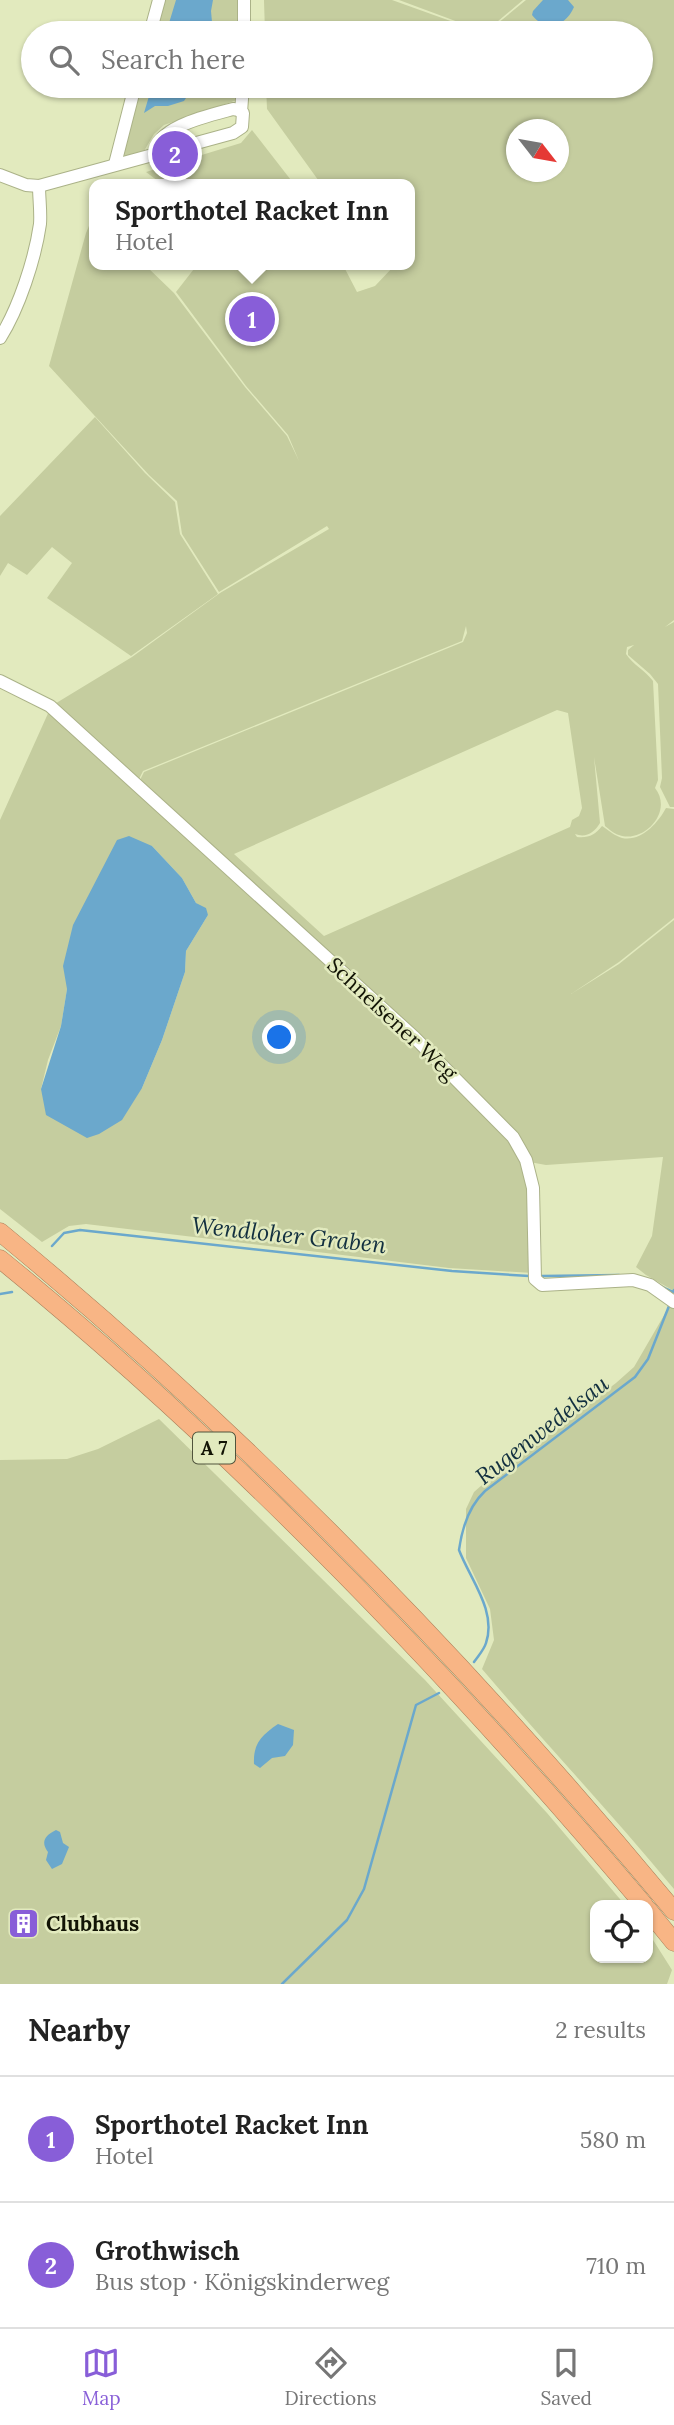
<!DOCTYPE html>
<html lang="en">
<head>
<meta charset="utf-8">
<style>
	:root { --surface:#fff; --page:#f6f6f6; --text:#222; --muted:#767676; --line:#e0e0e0; --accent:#885ed8 }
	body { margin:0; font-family:Lora,serif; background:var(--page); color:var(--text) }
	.controls { position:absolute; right:21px; bottom:21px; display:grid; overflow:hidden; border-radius:14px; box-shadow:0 2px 5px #0004 }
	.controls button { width:63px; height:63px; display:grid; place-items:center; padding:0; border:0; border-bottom:2px solid var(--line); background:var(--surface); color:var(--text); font:35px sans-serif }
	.compass { position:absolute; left:506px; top:119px; width:63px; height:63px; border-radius:50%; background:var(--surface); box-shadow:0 2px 5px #0004; rotate:121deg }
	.you { position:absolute; left:280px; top:1038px; width:24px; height:24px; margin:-18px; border:5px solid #fff; border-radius:50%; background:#1a73e8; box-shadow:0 0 0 10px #1a73e833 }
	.badge { display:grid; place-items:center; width:46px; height:46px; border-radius:50%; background:var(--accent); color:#fff; font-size:23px; font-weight:700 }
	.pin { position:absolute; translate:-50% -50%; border:4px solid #fff; box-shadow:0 2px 7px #0006 }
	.popup { position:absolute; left:89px; top:179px; width:326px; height:91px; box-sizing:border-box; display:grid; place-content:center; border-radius:14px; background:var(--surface); filter:drop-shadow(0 2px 5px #0005); font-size:23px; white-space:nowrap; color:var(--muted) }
	.popup b { font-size:26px; color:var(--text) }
	.popup::after { content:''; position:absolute; left:50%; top:100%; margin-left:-14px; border:14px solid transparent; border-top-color:var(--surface) }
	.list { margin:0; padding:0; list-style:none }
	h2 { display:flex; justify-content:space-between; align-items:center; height:91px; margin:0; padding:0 28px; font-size:30px }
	h2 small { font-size:23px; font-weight:400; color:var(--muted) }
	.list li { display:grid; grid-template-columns:46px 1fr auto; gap:21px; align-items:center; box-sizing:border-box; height:126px; padding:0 28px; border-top:2px solid var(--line) }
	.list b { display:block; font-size:26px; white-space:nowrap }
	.list p { margin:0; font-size:23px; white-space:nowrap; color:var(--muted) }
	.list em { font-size:23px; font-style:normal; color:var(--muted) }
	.icon { flex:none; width:38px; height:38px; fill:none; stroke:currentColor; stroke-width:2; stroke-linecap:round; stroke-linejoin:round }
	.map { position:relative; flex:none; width:674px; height:1984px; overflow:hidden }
	.search { position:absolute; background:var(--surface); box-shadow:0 2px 5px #0004; left:21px; right:21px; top:21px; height:77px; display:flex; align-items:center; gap:18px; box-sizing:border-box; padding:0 24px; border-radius:38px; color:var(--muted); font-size:26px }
	.sheet { height:343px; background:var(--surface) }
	nav { display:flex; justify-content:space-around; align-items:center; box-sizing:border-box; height:98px; border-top:2px solid var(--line); background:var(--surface); font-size:19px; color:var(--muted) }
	nav a { display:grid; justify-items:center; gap:4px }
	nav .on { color:var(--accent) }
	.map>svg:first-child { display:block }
	.green { fill:#c5cd9f; fill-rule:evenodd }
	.water { fill:#6ba8cc }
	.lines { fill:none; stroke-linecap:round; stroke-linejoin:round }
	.stream { stroke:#6ba8cc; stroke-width:2.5 }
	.minor-casing { stroke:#abb288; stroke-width:14 }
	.highway-casing { stroke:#a87d58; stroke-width:19 }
	.minor { stroke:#fff; stroke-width:12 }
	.highway { stroke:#f8b585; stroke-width:18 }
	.labels { text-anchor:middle; stroke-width:5; stroke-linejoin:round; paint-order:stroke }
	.shield { fill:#e2eabe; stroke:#50543c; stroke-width:2 }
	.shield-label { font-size:19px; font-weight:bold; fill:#121405 }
	.street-label { font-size:21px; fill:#121405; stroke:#e2eabe }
	.poi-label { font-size:21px; font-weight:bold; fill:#121405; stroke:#e2eabe; text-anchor:start }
	.water-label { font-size:23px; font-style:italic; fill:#122f3f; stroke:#e2eabe }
</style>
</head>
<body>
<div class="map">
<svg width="674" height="1984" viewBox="0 0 674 1984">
	<rect width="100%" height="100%" fill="#e2eabe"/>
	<!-- green -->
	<g class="green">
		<path d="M 162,0 L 240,0 L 240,33 L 154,33 Z"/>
		<path d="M 264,0 L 392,0 L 484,33 L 265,33 Z"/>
		<path d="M 399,0 L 523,0 L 485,32 Z"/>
		<path d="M 526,0 L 674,0 L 674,620 L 665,627 L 674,622 L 674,807 L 670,807 L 660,787 L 662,778 L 658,684 L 650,674 L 628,655 L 628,650 L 634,645 L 627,647 L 626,654 C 633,665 645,670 653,681 L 658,780 L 655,788 C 674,812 643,844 619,835 C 614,834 609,829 605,826 L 594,757 L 600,823 C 594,833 586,838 575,834 L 577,837 C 589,838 595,835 602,826 C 608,830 615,836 622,838 C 641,842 658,823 666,808 L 674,809 L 674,918 L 619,962 L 571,994 L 619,964 L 674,920 L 674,1291 L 646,1275 L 636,1267 L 652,1236 L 663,1157 L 546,1165 L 524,1161 L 531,1189 L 533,1273 L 449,1268 L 86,1224 L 69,1226 L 42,1242 L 0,1209 L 0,820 L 50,709 L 137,786 L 144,772 L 463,642 L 467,633 L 466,626 L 462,641 L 143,771 L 137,783 L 53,705 L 132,657 L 220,593 L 329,529 L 327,526 L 219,592 L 182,534 L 177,501 L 149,475 L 49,366 L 86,233 L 94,214 L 94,265 L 145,265 L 174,293 L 245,387 L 287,436 L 299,461 L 288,435 L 246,386 L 176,292 L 197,265 L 343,265 L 357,292 L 375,286 L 393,267 L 410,265 L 410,184 L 321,184 L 267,109 L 266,86 L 641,86 L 641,33 L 486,33 ZM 516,130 L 558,130 L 558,172 L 516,172 ZM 557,710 L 568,713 L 582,808 L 579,816 L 572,820 L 570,827 L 324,936 L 234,854 ZM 152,846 L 182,878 L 196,903 L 208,915 L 186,951 L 185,972 L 162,1040 L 142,1088 L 41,1089 L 48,1060 L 61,1026 L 67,989 Z"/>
		<path d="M 138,86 L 240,86 L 240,99 L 164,125 L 154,134 L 144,151 L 126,156 L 121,155 Z"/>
		<path d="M 252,130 L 294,184 L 162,184 L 146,172 L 241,143 Z"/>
		<path d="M 95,417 L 145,473 L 175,502 L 180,534 L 218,594 L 131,656 L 47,598 L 72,563 L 52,547 L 27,575 L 8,563 L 0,576 L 0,516 Z"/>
		<path d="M 670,1305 L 674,1308 L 674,1889 C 612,1814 545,1743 482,1669 L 494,1640 L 490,1609 L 466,1558 L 466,1509 L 474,1492 L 491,1477 L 616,1383 L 634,1367 Z"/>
		<path d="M 159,1419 L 425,1680 L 547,1813 L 625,1905 L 595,1905 L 595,1958 L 648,1958 L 648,1932 L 672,1970 L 667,1984 L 0,1984 L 0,1460 L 67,1459 L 98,1449 Z"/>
	</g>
	<!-- water -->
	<g class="water">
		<path d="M 176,0 L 213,0 L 211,11 L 213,33 L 166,33 Z"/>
		<path d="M 543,0 L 568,0 L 574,7 C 566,26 546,33 532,15 L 533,11 Z"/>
		<path d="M 152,86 L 194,86 L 184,101 L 168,106 L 155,106 L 144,113 Z"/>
		<path d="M 129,836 L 152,846 L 182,878 L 196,903 L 206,908 L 208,915 L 186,951 L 185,972 L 162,1040 L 142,1088 L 122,1120 L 99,1134 L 87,1138 L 46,1115 L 41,1089 L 61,1026 L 67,989 L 63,966 L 73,925 L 117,840 Z"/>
		<path d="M 278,1724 L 294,1730 L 293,1745 L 285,1756 L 272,1758 L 260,1768 L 254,1764 C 253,1743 262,1735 278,1724 Z"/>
		<path d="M 56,1830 L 60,1832 L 63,1843 L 69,1847 L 62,1864 L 52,1869 L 46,1860 L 48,1852 C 40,1841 46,1835 56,1830 Z"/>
	</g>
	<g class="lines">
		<!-- stream -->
		<g class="stream">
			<path d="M 52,1246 L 64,1233 L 80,1230 L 452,1271 L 529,1276"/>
			<path d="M 542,1276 L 619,1275"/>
			<path d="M 662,1287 L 673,1292 L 674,1290"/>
			<path d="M 0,1294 L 12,1292"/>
			<path d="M 474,1662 C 478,1656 484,1650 486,1643 C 497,1611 470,1579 459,1550 C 462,1528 469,1506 485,1491 L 635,1377 L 648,1359 L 669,1306"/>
			<path d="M 282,1984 L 347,1920 L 364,1889 L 416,1705 L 439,1693"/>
		</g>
		<defs>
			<g id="minor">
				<path d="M 150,33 L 159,0"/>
				<path d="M 244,33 L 244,0"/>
				<path d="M 241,112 L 243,86"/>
				<path d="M 115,164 L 135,86"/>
				<path d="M 0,175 L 26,185 L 39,186 C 104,168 169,151 233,133 L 242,127 L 243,113 L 239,110 L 233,109 C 211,115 154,127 156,154"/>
				<path d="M 0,338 C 19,308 35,259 40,224 C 41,212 39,198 39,186"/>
				<path d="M 0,681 L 50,706 L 414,1037 L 513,1137 L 526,1160 L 533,1188 L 535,1279 L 542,1285 L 633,1280 L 650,1285 L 674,1302"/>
			</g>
			<g id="highway">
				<path d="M 0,1232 C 247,1435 470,1665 674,1911"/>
				<path d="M 0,1259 C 236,1451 448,1672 644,1905"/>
				<path d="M 648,1910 L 674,1942"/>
			</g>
		</defs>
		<!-- minor casing -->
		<use href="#minor" class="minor-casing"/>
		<!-- highway casing -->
		<use href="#highway" class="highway-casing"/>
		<!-- minor -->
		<use href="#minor" class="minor"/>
		<!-- highway -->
		<use href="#highway" class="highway"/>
	</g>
	<!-- icons -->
	<defs>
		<symbol id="building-square" viewBox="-11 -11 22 22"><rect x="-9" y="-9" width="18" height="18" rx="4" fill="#885ed8" stroke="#e2eabe"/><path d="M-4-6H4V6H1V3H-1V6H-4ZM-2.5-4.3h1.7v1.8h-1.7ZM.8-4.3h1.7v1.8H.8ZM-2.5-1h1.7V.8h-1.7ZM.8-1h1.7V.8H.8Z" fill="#fff"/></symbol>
	</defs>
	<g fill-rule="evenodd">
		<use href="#building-square" x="6" y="1906" width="35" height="35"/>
	</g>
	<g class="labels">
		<!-- shield labels -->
		<rect class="shield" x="193" y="1432.5" width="42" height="31" rx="5"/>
		<g class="shield-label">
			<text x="214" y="1455">A 7</text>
		</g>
		<!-- street labels -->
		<g class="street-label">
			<text transform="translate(392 1019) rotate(43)" y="7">Schnelsener Weg</text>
		</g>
		<!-- poi labels -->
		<g class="poi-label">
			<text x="46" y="1931">Clubhaus</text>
		</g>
		<!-- water labels -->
		<g class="water-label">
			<text transform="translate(289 1235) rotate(6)" y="8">Wendloher Graben</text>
			<text transform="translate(542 1430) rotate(-38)" y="8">Rugenwedelsau</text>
		</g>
	</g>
</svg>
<div class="controls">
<button><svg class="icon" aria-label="locate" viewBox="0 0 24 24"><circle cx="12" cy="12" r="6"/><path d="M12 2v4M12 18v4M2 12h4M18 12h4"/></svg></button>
</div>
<svg class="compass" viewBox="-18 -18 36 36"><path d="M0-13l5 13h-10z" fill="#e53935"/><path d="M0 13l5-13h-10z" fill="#767676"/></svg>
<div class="you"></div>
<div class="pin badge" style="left:252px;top:319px">1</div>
<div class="popup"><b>Sporthotel Racket Inn</b>Hotel</div>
<div class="pin badge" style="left:175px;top:154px">2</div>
<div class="search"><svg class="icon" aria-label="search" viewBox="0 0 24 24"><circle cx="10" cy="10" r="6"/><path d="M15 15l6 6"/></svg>Search here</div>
</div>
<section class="sheet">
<h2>Nearby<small>2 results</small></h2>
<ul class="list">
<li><span class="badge">1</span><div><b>Sporthotel Racket Inn</b><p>Hotel</p></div><em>580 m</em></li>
<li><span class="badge">2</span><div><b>Grothwisch</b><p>Bus stop · Königskinderweg</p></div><em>710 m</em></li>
</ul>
</section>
<nav>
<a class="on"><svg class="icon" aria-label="map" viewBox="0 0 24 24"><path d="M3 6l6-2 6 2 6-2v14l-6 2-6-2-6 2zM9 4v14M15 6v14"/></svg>Map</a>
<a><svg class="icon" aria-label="directions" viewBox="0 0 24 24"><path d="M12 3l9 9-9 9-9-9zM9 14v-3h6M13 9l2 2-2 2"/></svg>Directions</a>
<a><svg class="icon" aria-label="saved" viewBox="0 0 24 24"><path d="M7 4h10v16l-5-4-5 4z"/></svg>Saved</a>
</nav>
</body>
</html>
